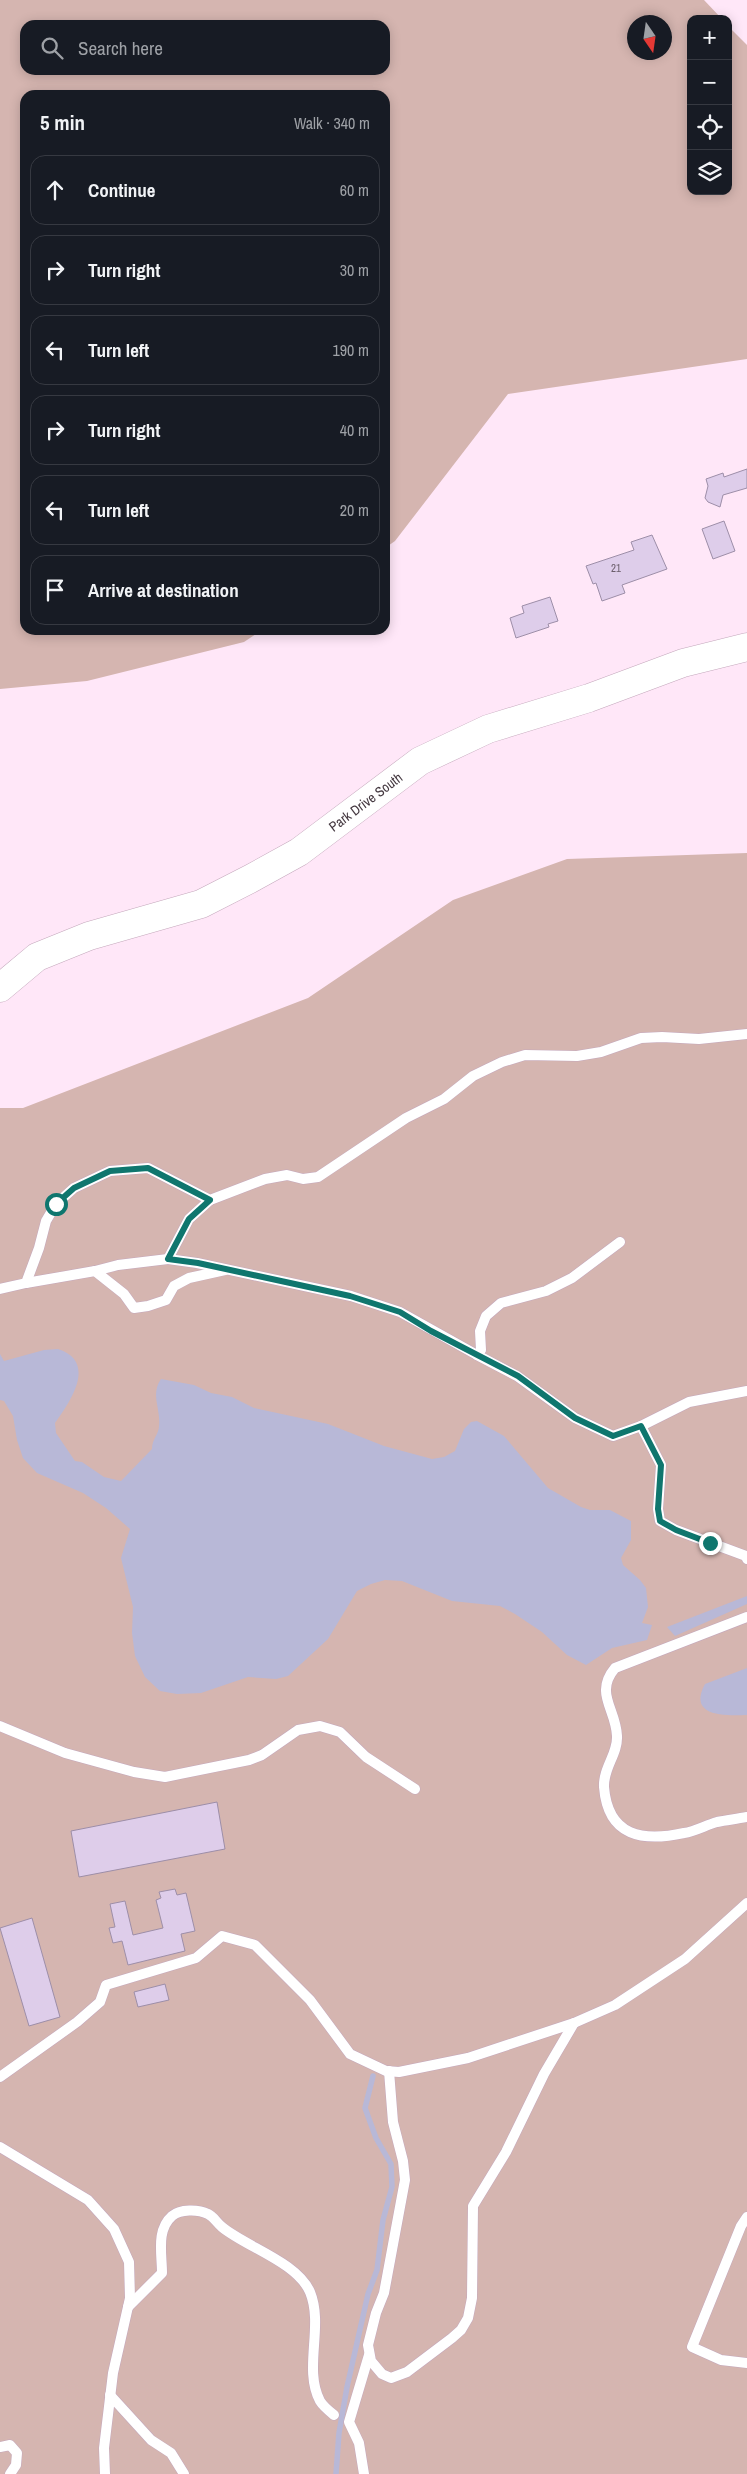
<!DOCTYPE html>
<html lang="en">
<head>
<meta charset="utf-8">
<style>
	:root { --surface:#171b24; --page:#20242c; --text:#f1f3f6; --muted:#9ea1a6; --line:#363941 }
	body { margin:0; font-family:"Archivo Narrow",sans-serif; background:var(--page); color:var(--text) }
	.controls { position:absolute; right:15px; top:15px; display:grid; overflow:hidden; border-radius:10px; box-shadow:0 2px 12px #0003 }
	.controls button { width:45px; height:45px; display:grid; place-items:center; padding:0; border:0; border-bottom:1px solid var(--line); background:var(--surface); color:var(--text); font:25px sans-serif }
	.compass { position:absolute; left:627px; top:15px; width:45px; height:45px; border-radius:50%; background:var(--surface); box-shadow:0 2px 12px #0003; rotate:167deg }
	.stop { position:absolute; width:15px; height:15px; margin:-11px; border:4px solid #0f766e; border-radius:50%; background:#fff }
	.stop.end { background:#0f766e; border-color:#fff; box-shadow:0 1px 5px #0008 }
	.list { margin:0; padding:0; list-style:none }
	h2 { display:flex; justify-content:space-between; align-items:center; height:65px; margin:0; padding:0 20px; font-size:21px }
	h2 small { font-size:16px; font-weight:400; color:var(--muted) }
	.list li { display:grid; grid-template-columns:32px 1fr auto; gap:15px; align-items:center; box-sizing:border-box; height:70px; margin:0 10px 10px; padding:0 10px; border:1px solid var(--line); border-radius:15px }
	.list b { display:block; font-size:19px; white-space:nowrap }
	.list em { font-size:16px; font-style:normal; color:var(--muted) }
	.icon { flex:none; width:28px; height:28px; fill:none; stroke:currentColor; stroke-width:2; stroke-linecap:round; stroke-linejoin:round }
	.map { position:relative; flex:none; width:747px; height:2474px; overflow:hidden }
	.search { position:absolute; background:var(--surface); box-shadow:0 2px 12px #0003; left:20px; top:20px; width:370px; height:55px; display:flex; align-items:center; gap:12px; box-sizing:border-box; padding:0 18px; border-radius:15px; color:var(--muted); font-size:19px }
	.panel { position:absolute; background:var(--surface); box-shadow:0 2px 12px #0003; left:20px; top:90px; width:370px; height:545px; border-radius:15px }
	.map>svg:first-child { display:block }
	.green { fill:#d5b5b0; fill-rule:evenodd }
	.water { fill:#b8b8d7 }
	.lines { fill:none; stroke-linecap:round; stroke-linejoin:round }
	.stream { stroke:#b8b8d7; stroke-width:5.5 }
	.building { fill:#decdea; stroke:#9d8ea8 }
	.lane-casing { stroke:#c4a8bc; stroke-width:11 }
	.secondary-casing { stroke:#c4a8bc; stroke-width:29 }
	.lane { stroke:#fff; stroke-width:10 }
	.secondary { stroke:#fff; stroke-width:28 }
	.route { stroke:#0f766e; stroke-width:6 }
	.labels { text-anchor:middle; stroke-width:5; stroke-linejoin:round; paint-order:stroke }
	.number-label { font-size:11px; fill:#6b5e6b }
	.street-label { font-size:14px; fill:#453941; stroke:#fdfdfd }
</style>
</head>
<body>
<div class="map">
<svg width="747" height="2474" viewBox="0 0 747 2474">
	<rect width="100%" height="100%" fill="#ffe7f8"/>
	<!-- green -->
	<g class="green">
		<path d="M 0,0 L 704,0 L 722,19 L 691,19 L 691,191 L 728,191 L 728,26 L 747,45 L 747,359 L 508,394 L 395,541 L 385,548 L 385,95 L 25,95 L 25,630 L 262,630 L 244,642 L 87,681 L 0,689 ZM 634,22 L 664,22 L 664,52 L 634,52 ZM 25,25 L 385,25 L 385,70 L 25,70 Z"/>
		<path d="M 747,853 L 747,2474 L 0,2474 L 0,1108 L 23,1108 L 308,998 L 453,900 L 567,859 Z"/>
	</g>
	<!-- water -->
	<g class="water">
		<path d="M 58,1349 C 98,1362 70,1402 55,1423 L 56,1433 L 75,1461 L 82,1462 L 104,1477 L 121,1481 L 152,1449 C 152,1439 159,1434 159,1426 C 161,1408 150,1395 161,1379 L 194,1385 L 211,1393 L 232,1397 L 254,1408 L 328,1424 L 384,1446 L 432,1459 L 444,1457 L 455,1451 L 464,1429 L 471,1422 L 477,1421 L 504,1436 L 548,1488 L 581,1507 L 590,1510 L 610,1510 L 631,1521 L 631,1540 L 621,1558 L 623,1565 L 640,1580 L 646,1588 L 648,1607 L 642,1623 L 652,1625 L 647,1640 L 612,1648 L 586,1665 L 567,1655 L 542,1632 L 515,1614 L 500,1606 L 452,1601 L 402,1581 L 385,1580 L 371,1584 L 357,1591 L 328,1639 L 288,1676 L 276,1679 L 248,1677 L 201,1693 L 177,1694 L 160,1691 L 145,1677 L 135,1656 L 132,1633 L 133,1607 L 121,1558 L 130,1529 L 106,1508 L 83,1493 L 37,1473 L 23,1458 L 17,1440 L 13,1416 L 4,1401 L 0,1400 L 0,1354 L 4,1361 L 44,1350 Z"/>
		<path d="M 747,1596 L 747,1604 L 675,1636 L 667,1627 Z"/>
		<path d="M 747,1668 L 747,1715 C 726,1716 687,1717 705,1684 Z"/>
	</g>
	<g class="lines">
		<!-- stream -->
		<path class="stream" d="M 336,2474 L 339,2433 L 347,2387 L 368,2294 L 377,2270 L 383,2220 L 392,2187 L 391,2164 L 376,2138 L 365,2108 L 373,2076"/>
	</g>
	<!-- building -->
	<g class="building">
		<path d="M 747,469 L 747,488 L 723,495 L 720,507 L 708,502 L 705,498 L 708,486 L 706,479 L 723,473 L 724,477 Z"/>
		<path d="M 724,521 L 735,551 L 713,559 L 702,529 Z"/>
		<path d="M 652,535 L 667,569 L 622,585 L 625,593 L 602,601 L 596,583 L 593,584 L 586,566 L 634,550 L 631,542 Z"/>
		<path d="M 550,597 L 558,621 L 548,624 L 549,627 L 516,638 L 510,618 L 524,613 L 522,606 Z"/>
		<path d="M 217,1802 L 225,1849 L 79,1877 L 71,1831 Z"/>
		<path d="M 175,1889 L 177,1895 L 186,1893 L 195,1931 L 181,1934 L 185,1951 L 128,1965 L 122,1941 L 113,1943 L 109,1928 L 115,1927 L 110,1904 L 125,1901 L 133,1935 L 163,1928 L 156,1900 L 161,1898 L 159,1892 Z"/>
		<path d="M 32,1918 L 60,2017 L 29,2026 L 0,1928 Z"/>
		<path d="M 165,1984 L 169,2000 L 138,2007 L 134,1992 Z"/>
	</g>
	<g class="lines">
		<defs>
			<g id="lane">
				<path d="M 210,1200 L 189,1219 L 168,1259 L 197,1263 L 351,1296 L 400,1312 L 477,1355"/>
				<path d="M 620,1242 L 572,1278 L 546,1291 L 501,1303 L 486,1316 L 480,1331 L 481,1350 L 477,1355 L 517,1376 L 575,1418 L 613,1436 L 641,1426"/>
				<path d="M 95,1271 L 118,1265 L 168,1259"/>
				<path d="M 26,1283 L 95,1271 L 124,1294 L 134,1308 L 148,1306 L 166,1300 L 174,1286 L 189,1278 L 225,1270"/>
				<path d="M 0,1289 L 26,1283 L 39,1248 L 46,1221 L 56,1204 L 74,1188 L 110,1171 L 148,1168 L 210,1200 L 265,1179 L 287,1175 L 303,1179 L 318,1177 L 406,1118 L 444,1099 L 473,1076 L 502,1062 L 525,1055 L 577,1056 L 601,1052 L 641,1038 L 662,1037 L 699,1039 L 747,1034"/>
				<path d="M 747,1391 L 689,1402 L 641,1426 L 661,1465 L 658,1509 L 660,1521 L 676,1530 L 746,1556 L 747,1559"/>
				<path d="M 747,1617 L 615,1668 C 594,1693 616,1709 617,1736 C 618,1754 603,1768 604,1787 C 608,1837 643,1842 684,1833 C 696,1831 706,1825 717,1822 C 727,1820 737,1819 747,1817"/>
				<path d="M 0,1726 L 65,1753 L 134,1772 L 165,1777 L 249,1760 L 262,1755 L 298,1730 L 320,1726 L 340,1732 L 366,1757 L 415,1789"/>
				<path d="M 389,2071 L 393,2122 L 403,2161 L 405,2180 L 384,2293 L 376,2313 L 368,2345 L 371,2361 L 382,2374 L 391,2378 L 407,2372 L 452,2338 L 461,2330 L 468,2318 L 472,2298 L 473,2206 L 506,2152 L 544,2074 L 574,2023"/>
				<path d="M 0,2077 L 77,2022 L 100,2002 L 106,1985 L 196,1958 L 222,1936 L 255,1945 L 310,2000 L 350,2054 L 386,2071 L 399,2072 L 468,2058 L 574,2023 L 615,2005 L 685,1959 L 747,1903"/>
				<path d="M 0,2147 L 88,2200 L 114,2229 L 129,2262 L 130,2298 L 113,2373 L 104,2448 L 105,2474"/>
				<path d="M 747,2217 L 741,2226 L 692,2347 L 721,2360 L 747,2363"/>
				<path d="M 128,2307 L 162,2273 C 162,2254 156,2230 172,2216 C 180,2209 198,2209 208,2214 C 213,2216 217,2223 222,2227 C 246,2247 297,2262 310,2292 C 324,2326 303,2369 320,2401 C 323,2406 329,2411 334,2415"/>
				<path d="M 110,2395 L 151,2440 L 171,2453 L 184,2474"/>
				<path d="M 0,2447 L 10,2445 L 17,2453 L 16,2465 L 10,2474"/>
				<path d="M 364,2474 L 359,2443 L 349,2422 L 369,2355"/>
			</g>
			<g id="secondary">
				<path id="s1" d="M 0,988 L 37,957 L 89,936 L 201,904 L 250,879 L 299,852 L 420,761 L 488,729 L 589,698 L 683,663 L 747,647"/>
			</g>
		</defs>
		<!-- lane casing -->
		<use href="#lane" class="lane-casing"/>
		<!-- secondary casing -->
		<use href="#secondary" class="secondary-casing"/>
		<!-- lane -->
		<use href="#lane" class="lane"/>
		<!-- secondary -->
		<use href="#secondary" class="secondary"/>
	</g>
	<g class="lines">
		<!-- route -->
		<path class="route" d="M 56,1204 L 74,1188 L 110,1171 L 148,1168 L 210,1200 L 189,1219 L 168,1259 L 198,1263 L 350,1296 L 400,1312 L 431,1331 L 518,1376 L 575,1418 L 613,1436 L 641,1426 L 661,1465 L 658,1509 L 660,1521 L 676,1530 L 710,1543"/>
	</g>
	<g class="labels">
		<!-- number labels -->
		<g class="number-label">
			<text x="616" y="572">21</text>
		</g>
		<!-- street labels -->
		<g class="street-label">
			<text dy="5" stroke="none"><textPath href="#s1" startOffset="415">Park Drive South</textPath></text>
		</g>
	</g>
</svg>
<div class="controls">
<button>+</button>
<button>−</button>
<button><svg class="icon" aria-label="locate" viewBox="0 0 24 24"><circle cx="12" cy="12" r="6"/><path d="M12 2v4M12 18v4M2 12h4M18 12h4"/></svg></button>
<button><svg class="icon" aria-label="layers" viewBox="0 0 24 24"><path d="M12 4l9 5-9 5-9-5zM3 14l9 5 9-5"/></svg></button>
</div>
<svg class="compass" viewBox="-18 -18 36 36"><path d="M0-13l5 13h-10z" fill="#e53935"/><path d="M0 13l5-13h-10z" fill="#9ea1a6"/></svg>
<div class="stop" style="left:56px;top:1204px"></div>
<div class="stop end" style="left:710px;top:1543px"></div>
<div class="search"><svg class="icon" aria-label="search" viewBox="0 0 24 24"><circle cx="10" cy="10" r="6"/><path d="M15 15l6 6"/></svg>Search here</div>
<section class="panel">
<h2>5 min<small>Walk · 340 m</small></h2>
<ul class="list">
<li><svg class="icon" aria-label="ahead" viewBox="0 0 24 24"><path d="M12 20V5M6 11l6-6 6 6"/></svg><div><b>Continue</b></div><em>60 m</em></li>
<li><svg class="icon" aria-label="right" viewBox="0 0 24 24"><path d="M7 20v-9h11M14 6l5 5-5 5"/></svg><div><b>Turn right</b></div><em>30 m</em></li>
<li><svg class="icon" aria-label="left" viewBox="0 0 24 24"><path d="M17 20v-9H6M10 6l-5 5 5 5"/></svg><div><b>Turn left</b></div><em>190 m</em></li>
<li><svg class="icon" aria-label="right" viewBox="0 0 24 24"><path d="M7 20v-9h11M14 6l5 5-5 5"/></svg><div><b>Turn right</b></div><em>40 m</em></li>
<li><svg class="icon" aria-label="left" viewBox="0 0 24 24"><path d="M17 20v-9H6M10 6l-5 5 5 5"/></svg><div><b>Turn left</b></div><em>20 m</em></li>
<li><svg class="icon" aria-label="arrive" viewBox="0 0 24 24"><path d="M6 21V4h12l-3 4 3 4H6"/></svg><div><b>Arrive at destination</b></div></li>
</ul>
</section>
</div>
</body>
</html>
